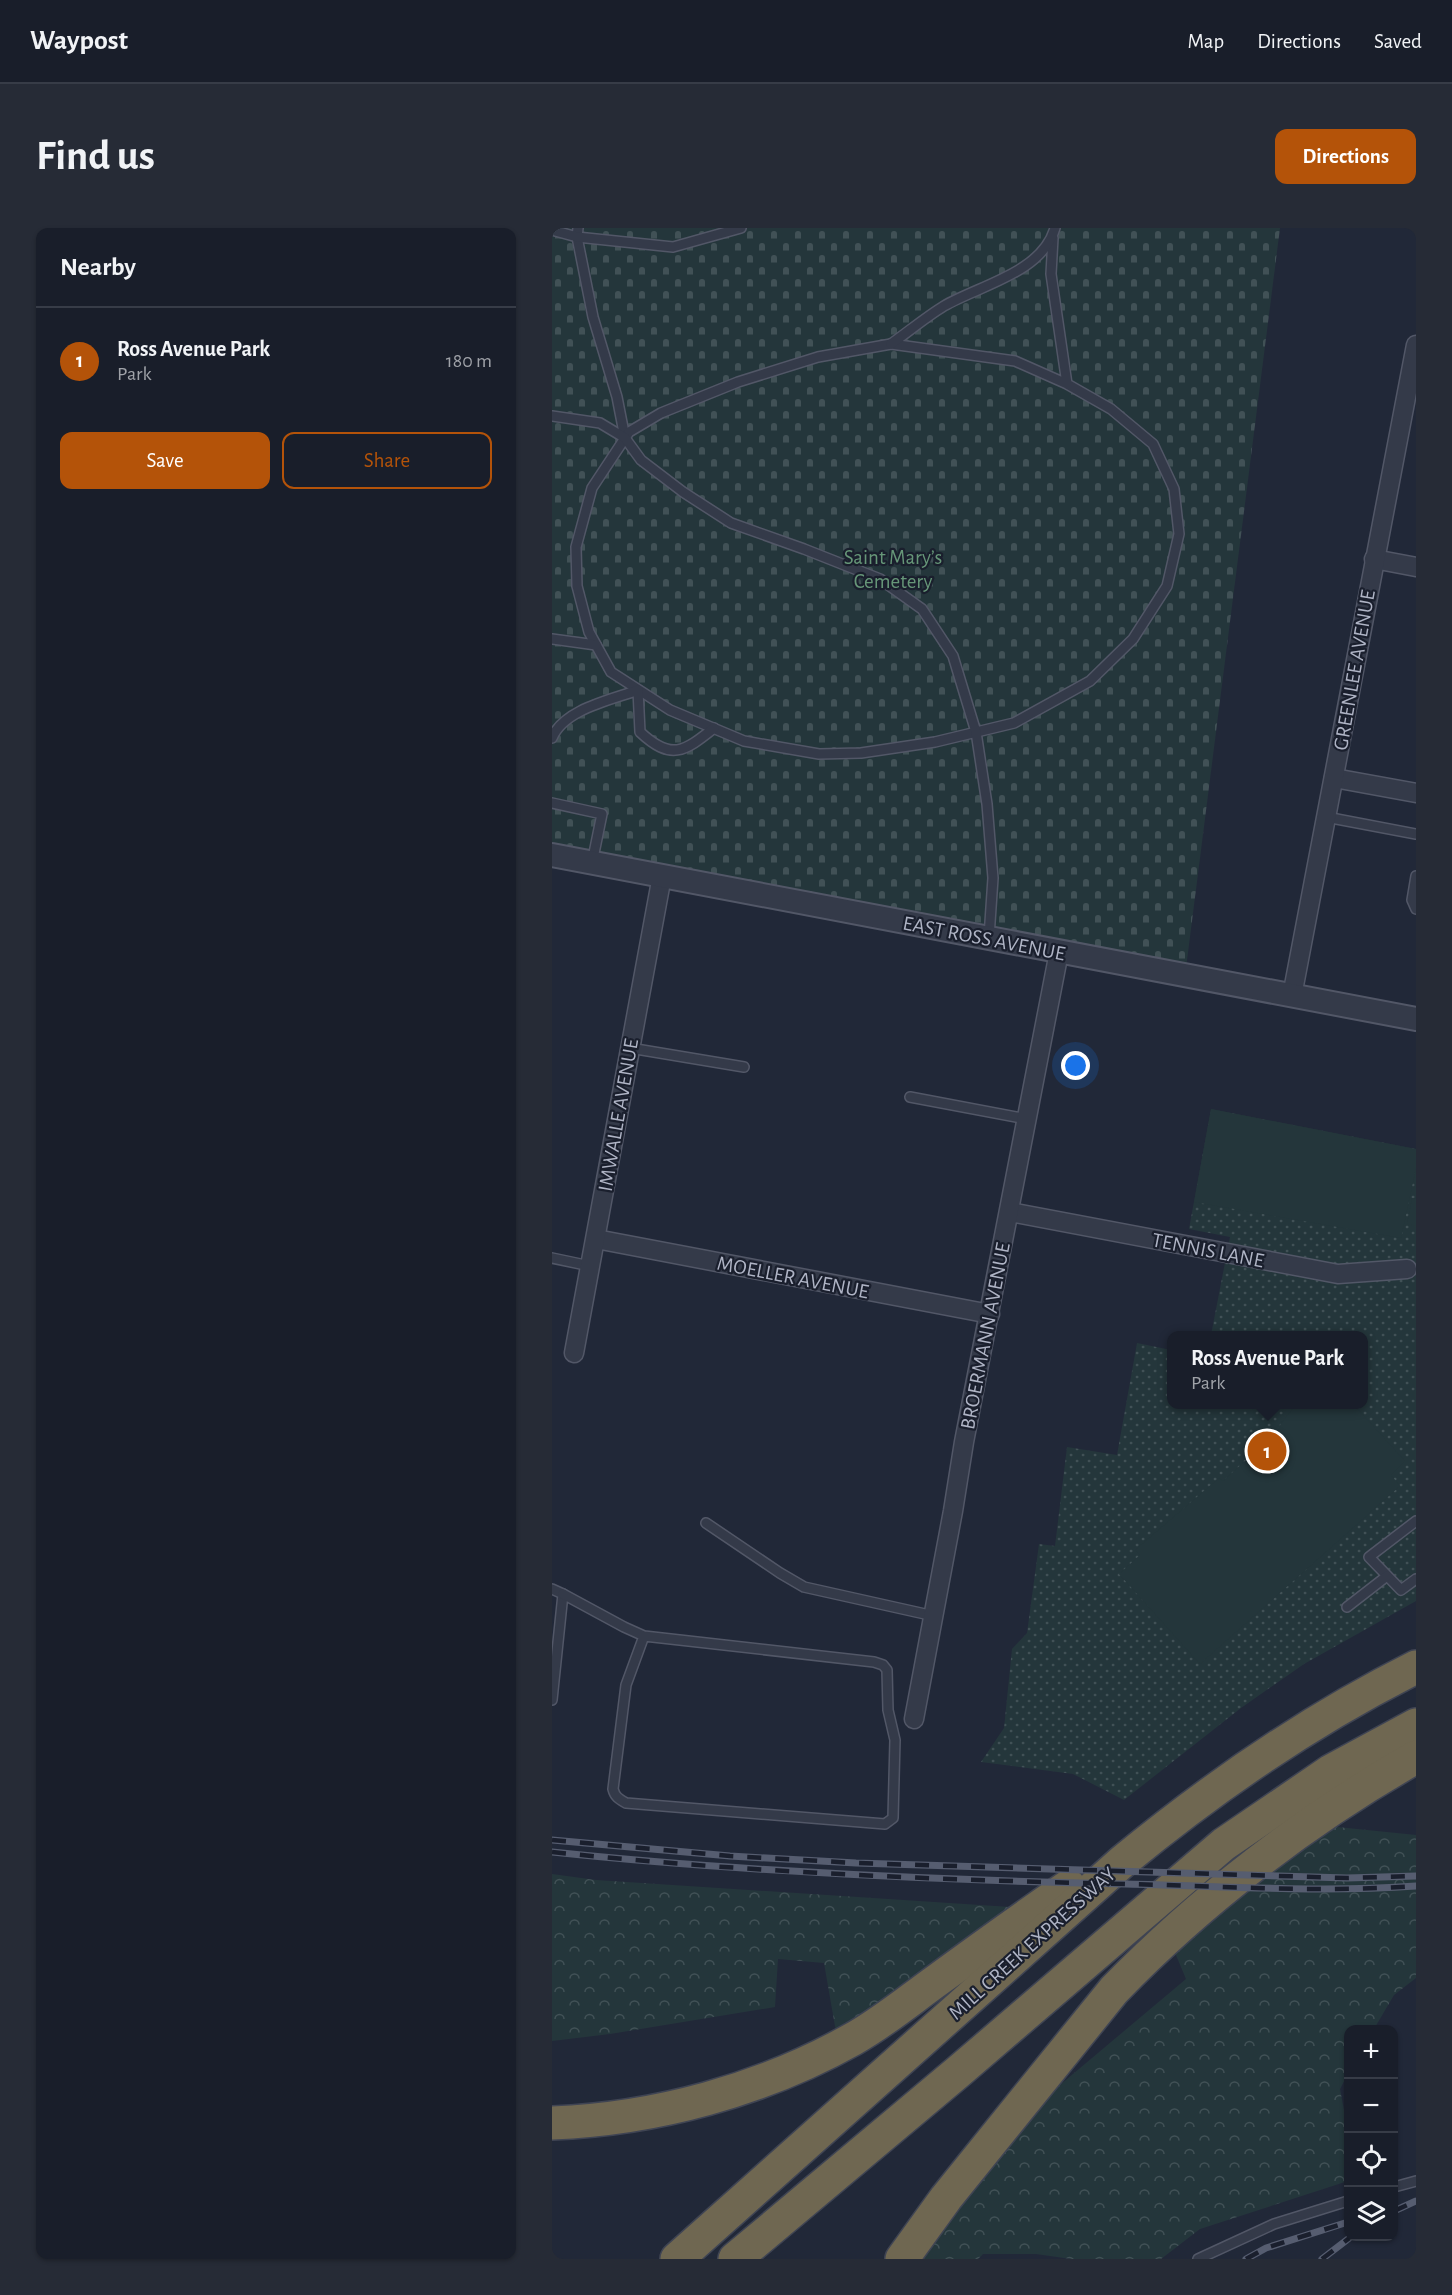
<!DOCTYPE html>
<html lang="en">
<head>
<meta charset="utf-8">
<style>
	:root { --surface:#191e2a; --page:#262b36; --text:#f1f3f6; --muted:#9fa2a8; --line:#373c47; --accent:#b45309 }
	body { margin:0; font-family:"Alegreya Sans",sans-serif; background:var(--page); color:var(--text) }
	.controls { position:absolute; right:18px; bottom:18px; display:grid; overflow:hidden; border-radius:12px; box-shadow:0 2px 4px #0004 }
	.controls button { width:54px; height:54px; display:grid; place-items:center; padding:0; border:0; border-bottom:2px solid var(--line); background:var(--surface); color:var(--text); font:30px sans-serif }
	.you { position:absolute; left:524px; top:838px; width:21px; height:21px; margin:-15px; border:4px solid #fff; border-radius:50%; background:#1a73e8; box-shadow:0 0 0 9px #1a73e833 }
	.badge { display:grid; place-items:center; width:39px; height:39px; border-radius:50%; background:var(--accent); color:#fff; font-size:20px; font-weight:700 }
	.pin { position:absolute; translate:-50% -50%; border:3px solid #fff; box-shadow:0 2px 6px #0006 }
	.popup { position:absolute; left:615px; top:1103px; width:201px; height:78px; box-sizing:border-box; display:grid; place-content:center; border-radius:12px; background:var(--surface); filter:drop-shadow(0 2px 4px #0005); font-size:20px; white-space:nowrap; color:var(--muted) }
	.popup b { font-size:22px; color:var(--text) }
	.popup::after { content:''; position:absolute; left:50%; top:100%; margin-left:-12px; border:12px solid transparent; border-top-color:var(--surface) }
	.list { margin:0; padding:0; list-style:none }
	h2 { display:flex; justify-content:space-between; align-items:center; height:78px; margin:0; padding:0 24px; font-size:26px }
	h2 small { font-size:20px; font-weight:400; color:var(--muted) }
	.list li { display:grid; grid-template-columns:39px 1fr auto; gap:18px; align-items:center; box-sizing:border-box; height:108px; padding:0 24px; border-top:2px solid var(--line) }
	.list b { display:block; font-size:22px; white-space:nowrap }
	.list p { margin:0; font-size:20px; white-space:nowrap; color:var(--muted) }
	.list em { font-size:20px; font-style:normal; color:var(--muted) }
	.actions { display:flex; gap:12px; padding:18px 24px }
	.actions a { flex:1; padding:14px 0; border:2px solid var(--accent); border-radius:12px; text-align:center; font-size:21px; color:var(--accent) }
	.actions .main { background:var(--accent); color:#fff }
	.icon { flex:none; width:33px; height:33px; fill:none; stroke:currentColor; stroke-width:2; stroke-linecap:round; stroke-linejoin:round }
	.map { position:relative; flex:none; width:864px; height:2031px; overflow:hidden; border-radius:12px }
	header { display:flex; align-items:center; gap:36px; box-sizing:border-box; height:84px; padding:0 30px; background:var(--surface); border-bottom:2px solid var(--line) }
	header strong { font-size:28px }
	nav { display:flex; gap:33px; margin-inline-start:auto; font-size:21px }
	.intro { display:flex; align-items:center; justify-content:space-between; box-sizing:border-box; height:144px; padding:0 36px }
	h1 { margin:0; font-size:42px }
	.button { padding:15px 27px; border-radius:12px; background:var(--accent); color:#fff; font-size:21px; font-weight:700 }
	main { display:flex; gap:36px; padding:0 36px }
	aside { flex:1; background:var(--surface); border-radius:12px; box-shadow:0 2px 4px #0004 }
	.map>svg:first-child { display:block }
	.grass { fill:url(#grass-dots) }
	.forest { fill:url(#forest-crowns) }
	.cemetery { fill:url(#cemetery-stones) }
	.garden { fill:#24363b }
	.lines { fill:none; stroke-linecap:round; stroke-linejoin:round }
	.service-casing { stroke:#525767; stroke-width:12 }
	.minor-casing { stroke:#525767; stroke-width:21 }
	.tertiary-casing { stroke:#525767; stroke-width:26 }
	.motorway-casing { stroke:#3f4453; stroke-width:36 }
	.service { stroke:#343a49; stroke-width:9 }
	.minor { stroke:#343a49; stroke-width:18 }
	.tertiary { stroke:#343a49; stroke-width:22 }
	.motorway { stroke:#6f6751; stroke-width:33 }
	.rail-casing { stroke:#565d70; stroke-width:7 }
	.rail { stroke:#1a1f2d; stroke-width:4.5; stroke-dasharray:14; stroke-linecap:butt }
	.labels { text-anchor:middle; stroke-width:4.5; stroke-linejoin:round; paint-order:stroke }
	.park-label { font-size:21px; fill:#669678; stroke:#1a1f2d }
	.street-label { font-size:21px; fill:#afb4c5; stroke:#1a1f2d }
</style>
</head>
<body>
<header>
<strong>Waypost</strong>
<nav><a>Map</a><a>Directions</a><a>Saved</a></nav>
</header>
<div class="intro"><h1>Find us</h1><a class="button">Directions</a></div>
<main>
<aside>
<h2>Nearby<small></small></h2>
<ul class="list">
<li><span class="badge">1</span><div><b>Ross Avenue Park</b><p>Park</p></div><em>180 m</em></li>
</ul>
<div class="actions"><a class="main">Save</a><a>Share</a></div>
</aside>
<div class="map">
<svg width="864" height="2031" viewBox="0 0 864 2031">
	<defs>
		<pattern id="grass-dots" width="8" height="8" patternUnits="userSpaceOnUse" patternTransform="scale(1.5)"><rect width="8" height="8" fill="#24363b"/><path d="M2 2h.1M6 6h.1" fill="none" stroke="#415156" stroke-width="1.8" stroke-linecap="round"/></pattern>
		<pattern id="forest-crowns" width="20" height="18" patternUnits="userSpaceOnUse" patternTransform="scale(1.5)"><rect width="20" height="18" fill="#24363b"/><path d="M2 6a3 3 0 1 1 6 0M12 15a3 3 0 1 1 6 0" fill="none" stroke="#415156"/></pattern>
		<pattern id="cemetery-stones" width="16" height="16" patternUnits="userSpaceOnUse" patternTransform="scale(1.5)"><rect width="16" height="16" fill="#24363b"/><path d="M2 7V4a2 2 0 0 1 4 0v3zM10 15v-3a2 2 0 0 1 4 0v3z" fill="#415156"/></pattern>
	</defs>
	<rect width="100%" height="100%" fill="#212838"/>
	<!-- grass -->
	<path class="grass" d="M 659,881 L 864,921 L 864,1373 L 752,1436 L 689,1480 L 572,1572 L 521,1546 L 429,1534 L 452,1500 L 460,1421 L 475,1405 L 487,1316 L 503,1318 L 515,1219 L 565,1227 L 585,1115 L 619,1122 L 619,1176 L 811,1176 L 811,1108 L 659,1107 L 678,1009 L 637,1001 Z"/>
	<!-- forest -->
	<g class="forest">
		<path d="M 746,1595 L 864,1607 L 864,1750 L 842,1767 L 822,1801 L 796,1802 L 796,1846 L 788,1861 L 796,1903 L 796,1953 L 648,2001 L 609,2031 L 519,2031 L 484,2026 L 431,2026 L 426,2031 L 357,2031 L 496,1867 L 634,1751 L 611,1696 Z"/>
		<path d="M 0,1646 L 44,1652 L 472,1680 L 284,1804 L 272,1735 L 226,1731 L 223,1779 L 58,1806 L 0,1813 Z"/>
	</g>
	<!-- cemetery -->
	<path class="cemetery" d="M 0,0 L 728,0 L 633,748 L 0,627 Z"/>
	<!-- garden -->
	<g class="garden">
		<path d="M 659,881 L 864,921 L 864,940 L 849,1010 L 642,974 Z"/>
		<path d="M 860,970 L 864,971 L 864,998 L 855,996 Z"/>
		<path d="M 744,1177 L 802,1177 L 853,1233 L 839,1247 L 848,1258 L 648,1436 L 567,1346 L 588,1327 L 583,1322 L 667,1250 L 671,1253 L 726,1203 L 729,1195 Z"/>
	</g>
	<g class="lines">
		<defs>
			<g id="service">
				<path d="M 26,0 L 25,9 L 41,89 L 65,169 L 73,210"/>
				<path d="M 0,2 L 25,9 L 121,19 L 189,0"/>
				<path d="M 501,10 L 499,46 L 515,156 L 559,181 L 601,216 L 622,261 L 627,306 L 615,358 L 581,411 L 538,453 L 462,495 L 383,514 L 309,525 L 267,526 L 192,513 L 118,482 L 59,444 L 37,404 L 25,358 L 24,319 L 40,260 L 77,204 L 109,185 L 186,154 L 266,129 L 339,116 L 463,133 L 515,156"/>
				<path d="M 339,116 C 356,104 374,89 392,78 C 428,57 490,45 503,0"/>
				<path d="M 0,188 L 48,195 L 73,210 L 89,232 L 131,264 L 179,295 L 252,321 L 328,351 L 370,381 L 401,428 L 424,504 L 435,576 L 441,650 L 437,709"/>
				<path d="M 0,411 L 44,417"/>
				<path d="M 0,510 C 12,481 59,472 86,462 L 88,504 C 119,533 132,524 162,500"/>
				<path d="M 0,575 L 50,586 L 40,635"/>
				<path d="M 774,589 L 864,606"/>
				<path d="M 864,648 L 860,672 L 864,681"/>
				<path d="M 78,820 L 192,839"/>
				<path d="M 358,869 L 475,891"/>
				<path d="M 0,1030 L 38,1038"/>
				<path d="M 864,1293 L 817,1329 L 849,1362 L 864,1351"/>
				<path d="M 154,1295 L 228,1345 L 252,1359 L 382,1388"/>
				<path d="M 0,1361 L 11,1366 L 0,1472"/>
				<path d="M 11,1366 L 72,1399 L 92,1408 L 74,1457 L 61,1561 C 63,1569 67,1571 74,1575 L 333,1596 L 341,1590 L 343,1512 L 336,1482 L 335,1442 L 331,1437 L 322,1434 L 92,1408"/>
				<path d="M 795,1379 L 835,1348"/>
				<path d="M 842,1959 L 864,1953"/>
				<path d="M 646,2031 L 722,1996 L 796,1973"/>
			</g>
			<g id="minor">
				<path d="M 822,331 L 864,339"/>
				<path d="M 782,550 L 864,565"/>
				<path d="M 740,768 L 864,117"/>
				<path d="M 458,984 L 786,1046 L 855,1041"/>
				<path d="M 44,1011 L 438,1086"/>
				<path d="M 22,1125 L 110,648"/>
				<path d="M 362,1491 L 401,1283 L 412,1214 L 507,724"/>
			</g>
			<path id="tertiary" d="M 0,627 L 864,791"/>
			<g id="motorway">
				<path d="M 0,1895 C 104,1891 210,1862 301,1811 C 328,1796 354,1775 380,1756 C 425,1723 471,1690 517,1658"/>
				<path d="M 125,2031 L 570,1634 C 661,1559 758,1492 864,1439"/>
				<path d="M 183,2031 L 406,1844 L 672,1616 L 779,1543 L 864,1497"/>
				<path d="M 350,2031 L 394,1970 L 562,1762 C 649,1672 755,1591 864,1529"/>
			</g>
		</defs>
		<!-- service casing -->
		<use href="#service" class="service-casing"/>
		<!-- minor casing -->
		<use href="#minor" class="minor-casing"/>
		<!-- tertiary casing -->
		<use href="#tertiary" class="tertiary-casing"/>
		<!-- motorway casing -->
		<use href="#motorway" class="motorway-casing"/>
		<!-- service -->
		<use href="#service" class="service"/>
		<!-- minor -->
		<use href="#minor" class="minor"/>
		<!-- tertiary -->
		<use href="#tertiary" class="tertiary"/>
		<!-- motorway -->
		<use href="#motorway" class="motorway"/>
		<defs>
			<g id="rail">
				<path d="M 0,1612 L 178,1628 L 304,1635 L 795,1650 L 864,1648"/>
				<path d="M 0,1624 C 191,1644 383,1652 574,1656 C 670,1658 768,1665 864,1658"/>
				<path d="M 842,1983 L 864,1973"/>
				<path d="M 694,2031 L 714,2020 L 796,1994"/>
				<path d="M 770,2031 L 800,2008"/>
			</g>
		</defs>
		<!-- rail casing -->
		<use href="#rail" class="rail-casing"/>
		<!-- rail -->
		<use href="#rail" class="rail"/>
	</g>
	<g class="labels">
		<!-- park labels -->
		<g class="park-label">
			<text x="341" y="336">Saint Mary’s<tspan x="341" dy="24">Cemetery</tspan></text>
		</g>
		<!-- street labels -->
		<g class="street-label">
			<text transform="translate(802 442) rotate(-80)" y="7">GREENLEE AVENUE</text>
			<text transform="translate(432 710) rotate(11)" y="7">EAST ROSS AVENUE</text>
			<text transform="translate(66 887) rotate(-80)" y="7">IMWALLE AVENUE</text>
			<text transform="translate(656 1022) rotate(11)" y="7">TENNIS LANE</text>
			<text transform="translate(241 1049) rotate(11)" y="7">MOELLER AVENUE</text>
			<text transform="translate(433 1108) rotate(-79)" y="7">BROERMANN AVENUE</text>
			<text transform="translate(480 1715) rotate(-42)" y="7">MILL CREEK EXPRESSWAY</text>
		</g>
	</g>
</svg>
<div class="controls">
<button>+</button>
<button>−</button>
<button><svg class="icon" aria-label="locate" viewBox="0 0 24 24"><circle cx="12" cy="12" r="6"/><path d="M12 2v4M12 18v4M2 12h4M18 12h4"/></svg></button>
<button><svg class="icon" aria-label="layers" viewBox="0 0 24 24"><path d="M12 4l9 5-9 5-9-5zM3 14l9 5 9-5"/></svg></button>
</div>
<div class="you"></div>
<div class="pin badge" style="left:715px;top:1223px">1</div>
<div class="popup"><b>Ross Avenue Park</b>Park</div>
</div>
</main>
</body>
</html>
